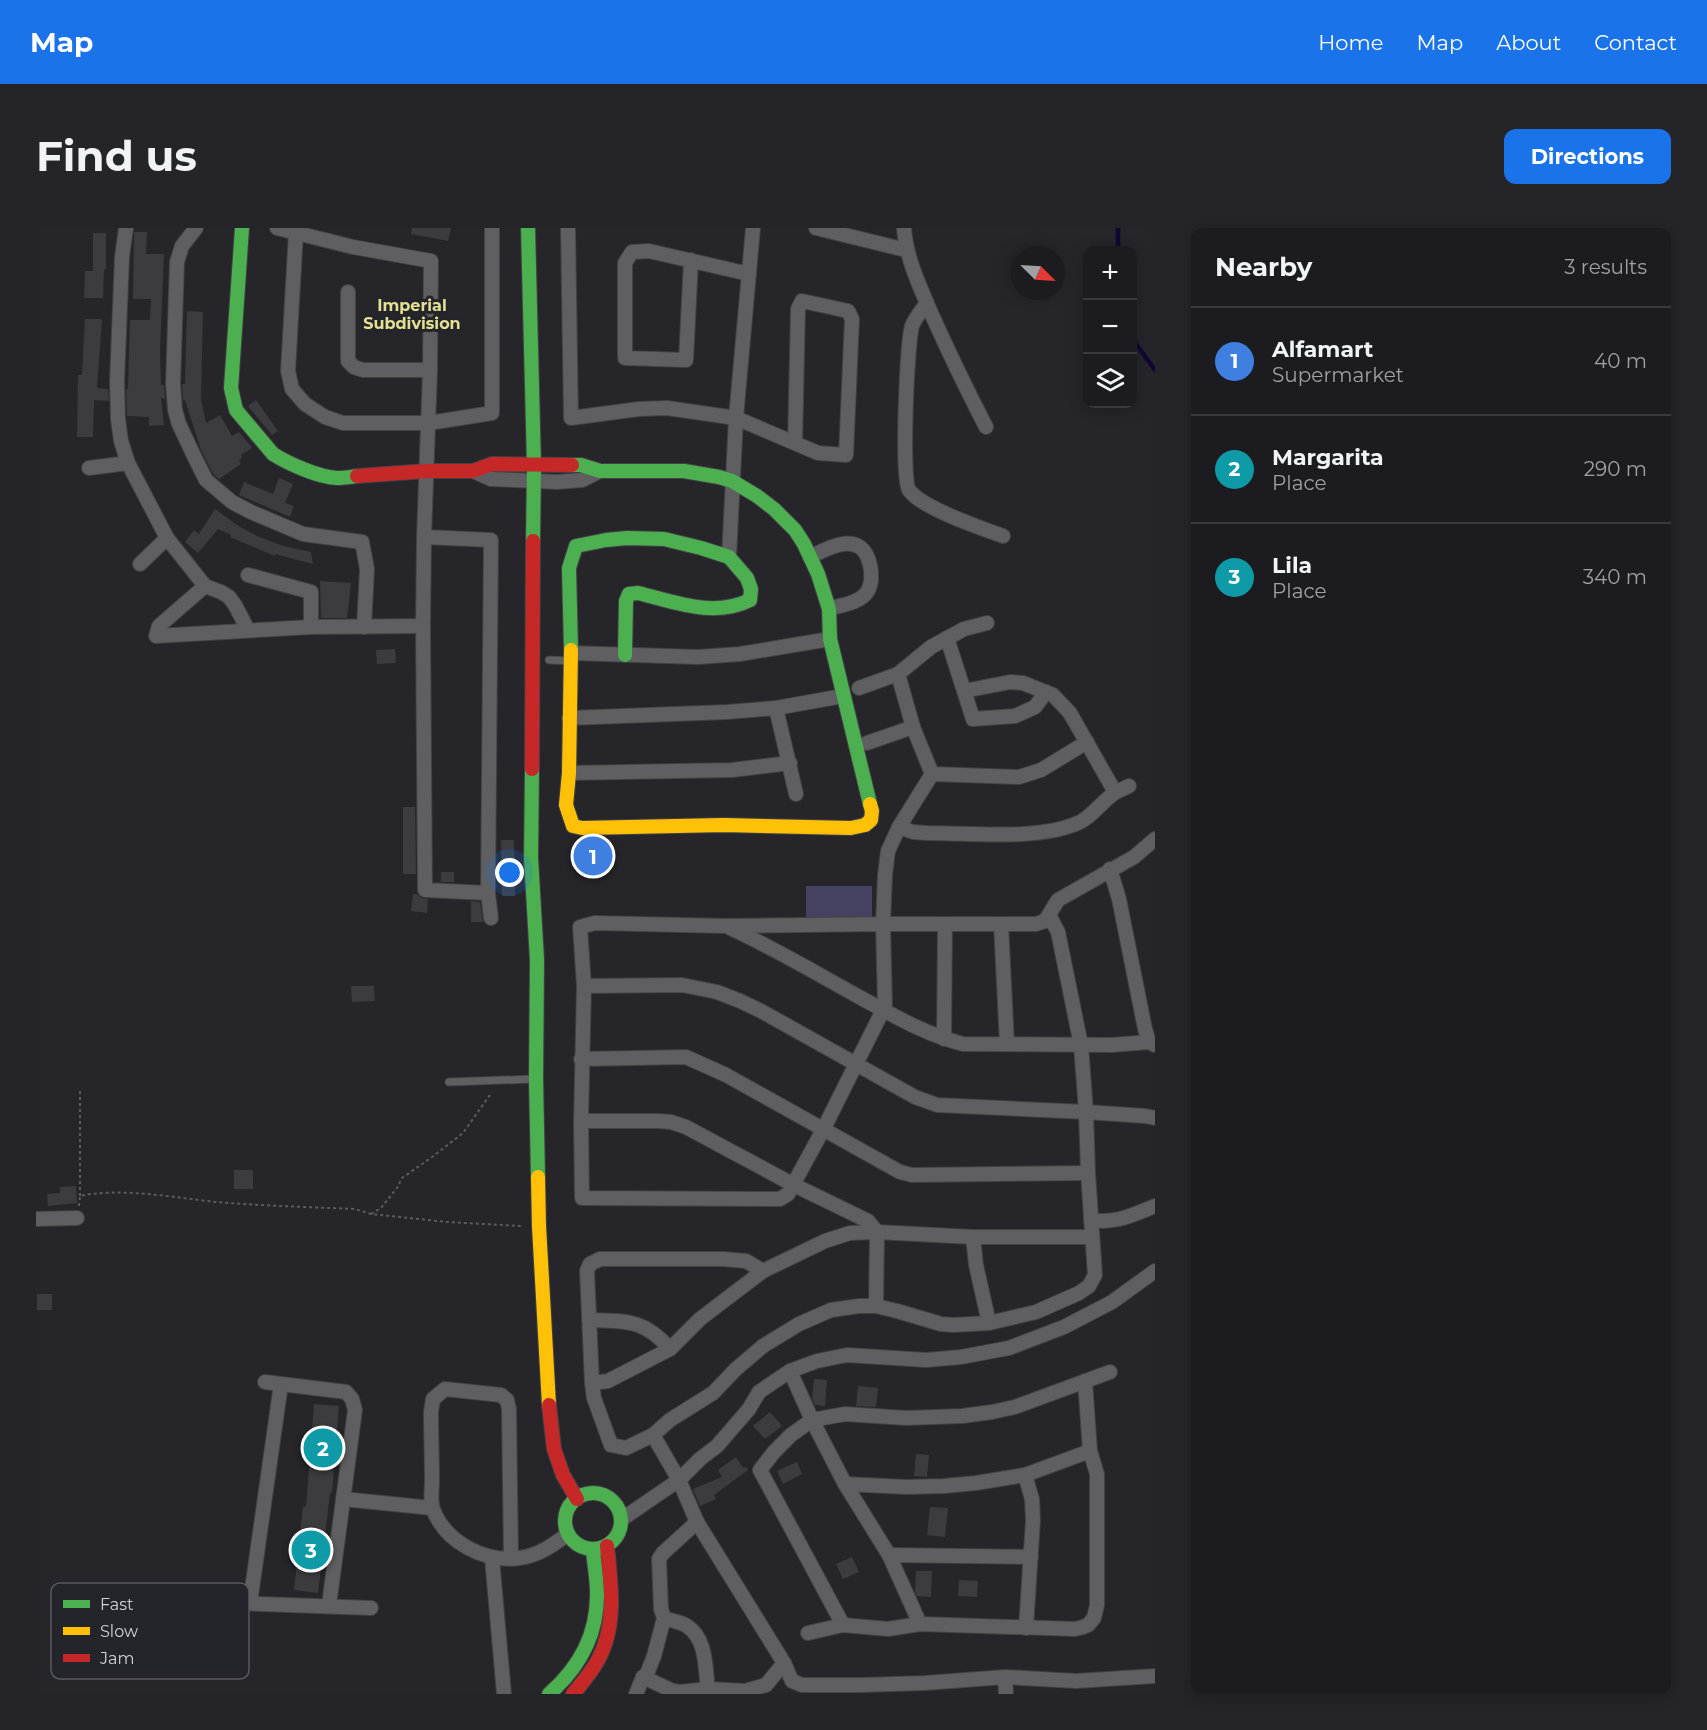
<!DOCTYPE html>
<html lang="en">
<head>
<meta charset="utf-8">
<style>
	:root { --surface:#1c1c20; --page:#252529; --text:#f1f3f6; --muted:#a0a1a5; --line:#3a3a3e; --accent:#1a73e8 }
	body { margin:0; font-family:Montserrat,sans-serif; background:var(--page); color:var(--text) }
	.controls { position:absolute; right:18px; top:18px; display:grid; overflow:hidden; border-radius:12px; box-shadow:0 3px 15px #0003 }
	.controls button { width:54px; height:54px; display:grid; place-items:center; padding:0; border:0; border-bottom:2px solid var(--line); background:var(--surface); color:var(--text); font:30px sans-serif }
	.compass { position:absolute; left:975px; top:18px; width:54px; height:54px; border-radius:50%; background:var(--surface); box-shadow:0 3px 15px #0003; rotate:114deg }
	.you { position:absolute; left:474px; top:645px; width:21px; height:21px; margin:-15px; border:4px solid #fff; border-radius:50%; background:#1a73e8; box-shadow:0 0 0 9px #1a73e833 }
	.badge { display:grid; place-items:center; width:39px; height:39px; border-radius:50%; background:var(--accent); color:#fff; font-size:20px; font-weight:700 }
	.pin { position:absolute; translate:-50% -50%; border:3px solid #fff; box-shadow:0 2px 6px #0006 }
	.list { margin:0; padding:0; list-style:none }
	h2 { display:flex; justify-content:space-between; align-items:center; height:78px; margin:0; padding:0 24px; font-size:26px }
	h2 small { font-size:20px; font-weight:400; color:var(--muted) }
	.list li { display:grid; grid-template-columns:39px 1fr auto; gap:18px; align-items:center; box-sizing:border-box; height:108px; padding:0 24px; border-top:2px solid var(--line) }
	.list b { display:block; font-size:22px; white-space:nowrap }
	.list p { margin:0; font-size:20px; white-space:nowrap; color:var(--muted) }
	.list em { font-size:20px; font-style:normal; color:var(--muted) }
	.icon { flex:none; width:33px; height:33px; fill:none; stroke:currentColor; stroke-width:2; stroke-linecap:round; stroke-linejoin:round }
	.map { position:relative; flex:none; width:1119px; height:1466px; overflow:hidden; border-radius:12px }
	header { display:flex; align-items:center; gap:36px; box-sizing:border-box; height:84px; padding:0 30px; background:var(--accent); color:#fff }
	header strong { font-size:28px }
	nav { display:flex; gap:33px; margin-inline-start:auto; font-size:21px }
	.intro { display:flex; align-items:center; justify-content:space-between; box-sizing:border-box; height:144px; padding:0 36px }
	h1 { margin:0; font-size:42px }
	.button { padding:15px 27px; border-radius:12px; background:var(--accent); color:#fff; font-size:21px; font-weight:700 }
	main { display:flex; gap:36px; padding:0 36px }
	aside { flex:1; background:var(--surface); border-radius:12px; box-shadow:0 3px 15px #0003 }
	.map>svg:first-child { display:block }
	.pitch { fill:#444260 }
	.lines { fill:none; stroke-linecap:round; stroke-linejoin:round }
	.stream { stroke:#120732; stroke-width:4.5 }
	.building { fill:#3c3c40 }
	.lane-casing { stroke:#424245; stroke-width:9 }
	.street-casing { stroke:#424245; stroke-width:16 }
	.fast-casing { stroke:#424245; stroke-width:16 }
	.slow-casing { stroke:#424245; stroke-width:16 }
	.jam-casing { stroke:#424245; stroke-width:16 }
	.path { stroke:#5c5c60; stroke-width:2; stroke-dasharray:3 3; stroke-linecap:butt }
	.lane { stroke:#5f5f61; stroke-width:7 }
	.street { stroke:#5f5f61; stroke-width:14 }
	.fast { stroke:#4caf50; stroke-width:14 }
	.slow { stroke:#ffc107; stroke-width:14 }
	.jam { stroke:#c62828; stroke-width:14 }
	.labels { text-anchor:middle; stroke-width:6; stroke-linejoin:round; paint-order:stroke }
	.neighbourhood-label { font-size:16px; font-weight:bold; fill:#e4e091; stroke:#24242b }
	.key { fill:#24242b; stroke:#58585f; stroke-width:1.5 }
	.key-label { font-size:16px; fill:#d2d2d7 }
</style>
</head>
<body>
<header>
<strong>Map</strong>
<nav><a>Home</a><a>Map</a><a>About</a><a>Contact</a></nav>
</header>
<div class="intro"><h1>Find us</h1><a class="button">Directions</a></div>
<main>
<div class="map">
<svg width="1119" height="1466" viewBox="0 0 1119 1466">
	<rect width="100%" height="100%" fill="#25252a"/>
	<!-- pitch -->
	<path class="pitch" d="M 770,658 L 836,658 L 836,693 L 770,694 Z"/>
	<g class="lines">
		<!-- stream -->
		<g class="stream">
			<path d="M 1082,22 L 1082,0"/>
			<path d="M 1096,105 L 1100,116 L 1119,142"/>
		</g>
	</g>
	<!-- building -->
	<g class="building">
		<path d="M 376,0 L 415,0 L 412,13 L 375,6 Z"/>
		<path d="M 98,4 L 111,4 L 110,26 L 128,26 L 124,124 L 125,157 L 128,157 L 129,171 L 125,170 L 128,197 L 113,198 L 113,189 L 91,188 L 90,161 L 92,161 L 94,92 L 114,92 L 115,71 L 97,71 Z"/>
		<path d="M 57,5 L 70,5 L 70,41 L 68,41 L 67,70 L 48,70 L 49,43 L 57,43 Z"/>
		<path d="M 151,83 L 167,84 L 165,171 L 170,195 L 184,187 L 196,208 L 203,204 L 216,220 L 205,227 L 206,230 L 203,232 L 205,236 L 183,251 L 177,246 L 165,222 L 149,172 L 147,172 L 146,156 L 149,156 Z"/>
		<path d="M 49,91 L 66,91 L 61,160 L 72,161 L 73,173 L 58,172 L 57,209 L 41,209 L 42,147 L 46,147 Z"/>
		<path d="M 220,172 L 242,203 L 236,207 L 212,178 Z"/>
		<path d="M 243,250 L 257,256 L 249,275 L 258,278 L 254,289 L 203,267 L 208,254 L 237,266 Z"/>
		<path d="M 179,281 L 201,297 L 221,308 L 247,318 L 275,324 L 277,336 L 239,326 L 239,328 L 194,309 L 195,307 L 182,301 L 162,325 L 149,314 L 158,302 L 163,306 Z"/>
		<path d="M 284,353 L 315,355 L 311,390 L 285,390 Z"/>
		<path d="M 359,421 L 360,435 L 341,436 L 340,422 Z"/>
		<path d="M 367,579 L 379,579 L 380,646 L 367,646 Z"/>
		<path d="M 465,612 L 478,612 L 479,668 L 466,668 Z"/>
		<rect x="405" y="644" width="13" height="10"/>
		<path d="M 377,666 L 381,666 L 385,670 L 392,671 L 391,685 L 375,683 Z"/>
		<path d="M 435,673 L 444,674 L 447,694 L 435,694 Z"/>
		<path d="M 315,758 L 338,758 L 339,773 L 316,774 Z"/>
		<rect x="198" y="942" width="19" height="19"/>
		<path d="M 40,958 L 41,975 L 12,978 L 11,966 L 24,965 L 24,959 Z"/>
		<rect x="1" y="1066" width="15" height="16"/>
		<path d="M 778,1151 L 791,1152 L 789,1178 L 779,1177 L 776,1171 Z"/>
		<path d="M 822,1158 L 842,1160 L 840,1179 L 820,1178 Z"/>
		<path d="M 278,1176 L 303,1178 L 296,1265 L 294,1265 L 282,1365 L 258,1362 L 267,1278 L 270,1279 Z"/>
		<path d="M 734,1184 L 746,1198 L 729,1211 L 717,1198 Z"/>
		<path d="M 880,1226 L 893,1227 L 891,1249 L 878,1248 Z"/>
		<path d="M 700,1229 L 707,1240 L 710,1239 L 712,1242 L 678,1267 L 680,1271 L 664,1278 L 657,1261 L 686,1249 L 682,1242 Z"/>
		<path d="M 761,1234 L 766,1246 L 747,1256 L 741,1243 Z"/>
		<path d="M 894,1279 L 912,1280 L 909,1309 L 891,1307 Z"/>
		<path d="M 816,1329 L 823,1344 L 807,1351 L 800,1336 Z"/>
		<path d="M 880,1343 L 896,1343 L 895,1369 L 881,1368 L 879,1364 Z"/>
		<path d="M 923,1352 L 942,1353 L 941,1369 L 922,1368 Z"/>
	</g>
	<g class="lines">
		<defs>
			<g id="lane">
				<path d="M 513,432 L 535,433"/>
				<path d="M 413,854 L 498,851"/>
			</g>
			<g id="street">
				<path d="M 90,0 L 86,29 L 81,153 L 82,191 L 85,213 L 92,235 L 131,310 L 169,358 L 185,364 L 193,369 L 199,377 L 212,402"/>
				<path d="M 160,0 L 146,18 L 141,34 L 137,156 L 139,182 L 143,196 L 158,228 L 170,252 L 196,274 L 215,284 L 267,306 L 326,314 L 331,341 L 328,399"/>
				<path d="M 241,0 L 317,19 L 395,33 L 394,142 L 388,309 L 387,398 L 389,662 L 452,665"/>
				<path d="M 532,0 L 535,190 L 603,181 L 631,180 L 700,190 L 782,225 L 810,227 L 816,91 L 812,83 L 766,73 L 762,81 L 759,215"/>
				<path d="M 780,0 L 870,22"/>
				<path d="M 868,0 C 870,30 884,59 896,87 C 913,125 931,162 950,199"/>
				<path d="M 260,4 L 252,143 L 256,161 L 269,176 L 289,189 L 307,195 L 393,195 L 456,185 L 456,0"/>
				<path d="M 655,32 L 650,132 L 589,130 L 589,35 L 596,24 L 613,23 L 713,46"/>
				<path d="M 312,64 L 312,133 L 318,139 L 327,142 L 394,142"/>
				<path d="M 891,75 C 886,82 879,90 876,98 C 871,116 865,250 873,262 C 885,280 945,300 967,308"/>
				<path d="M 53,240 L 92,235"/>
				<path d="M 437,243 L 455,251 L 521,254 L 546,252 L 564,243"/>
				<path d="M 388,309 L 455,312 L 452,665 L 455,690"/>
				<path d="M 693,329 L 700,190 L 717,0"/>
				<path d="M 774,329 C 795,318 826,302 834,337 C 836,345 836,357 831,364 C 824,375 805,377 793,381"/>
				<path d="M 104,336 L 131,310"/>
				<path d="M 212,347 L 275,364 L 275,399"/>
				<path d="M 169,358 L 123,398 L 120,408 L 275,399 L 387,398"/>
				<path d="M 911,410 L 937,491 L 979,488 L 999,479 L 1010,464"/>
				<path d="M 535,425 L 662,429 L 704,426 L 794,411"/>
				<path d="M 862,446 L 877,499 L 896,546"/>
				<path d="M 823,460 L 862,446 L 895,419 L 928,401 L 951,395"/>
				<path d="M 928,463 L 974,454 L 987,455 L 1017,467 L 1034,485 L 1079,564"/>
				<path d="M 740,480 L 760,566"/>
				<path d="M 533,490 L 691,484 L 740,480 L 807,468"/>
				<path d="M 831,515 L 877,499"/>
				<path d="M 533,545 L 696,542 L 754,535"/>
				<path d="M 896,546 L 863,599 L 852,623 L 849,647 L 847,696 L 849,778 L 788,900 L 752,966 L 744,971 L 546,970 L 545,893 L 548,758 L 544,699 L 559,695 L 690,698 L 847,696 L 1000,696 L 1009,693 L 1022,672 L 1098,629 L 1119,611"/>
				<path d="M 896,546 L 983,549 L 1005,542 L 1051,514"/>
				<path d="M 863,599 L 877,604 L 891,605 C 935,605 1004,613 1044,594 C 1058,587 1067,572 1080,564 C 1084,562 1089,560 1093,558"/>
				<path d="M 1074,641 L 1083,671 L 1109,801 L 1113,814"/>
				<path d="M 965,696 L 971,816"/>
				<path d="M 694,700 C 740,721 783,747 827,771 C 860,789 891,807 927,816 L 1076,817 L 1113,814 L 1119,817"/>
				<path d="M 548,758 L 646,757 L 681,764 L 704,773 L 725,783 L 879,869 L 901,877 L 1050,884 L 1109,888 L 1119,890"/>
				<path d="M 908,811 L 909,696"/>
				<path d="M 545,831 L 650,829 L 690,847 L 864,944 L 876,947 L 1052,945"/>
				<path d="M 545,893 L 622,893 L 635,894 L 650,899 L 758,957 L 832,993 L 841,1004 L 840,1078"/>
				<path d="M 0,991 L 41,990"/>
				<path d="M 1055,992 C 1080,996 1096,987 1119,978"/>
				<path d="M 937,1009 L 940,1037 L 953,1095"/>
				<path d="M 727,1043 L 710,1033 L 687,1031 L 564,1031 L 554,1036 L 551,1043 L 556,1155 L 558,1170 L 575,1217 L 590,1220 L 617,1207 L 634,1192 L 677,1165 L 700,1141 L 727,1118 L 763,1096 L 795,1082 L 823,1078 L 840,1078 L 861,1083 L 905,1096 L 917,1097 L 953,1095 L 1000,1084 L 1043,1065 L 1053,1058 L 1059,1047 L 1052,945 L 1050,884 L 1045,817 L 1022,704 L 1013,687"/>
				<path d="M 553,1092 C 590,1093 608,1091 634,1121"/>
				<path d="M 754,1143 L 776,1192 L 809,1256 L 853,1327 L 884,1396"/>
				<path d="M 229,1154 L 310,1164 L 316,1171 L 319,1182 L 293,1377"/>
				<path d="M 556,1155 L 572,1153 L 634,1121 L 664,1091 L 727,1043 L 789,1013 L 814,1005 L 841,1004 L 937,1009 L 1056,1009"/>
				<path d="M 617,1207 L 643,1252 L 661,1294 L 748,1435 L 756,1453 L 766,1457 L 826,1457 L 889,1455 L 969,1449 L 1040,1453 L 1119,1448"/>
				<path d="M 989,1247 L 996,1271 L 997,1292 L 990,1400"/>
				<path d="M 809,1256 L 870,1259 L 908,1258 L 940,1255 L 989,1247 L 1054,1223"/>
				<path d="M 307,1271 L 396,1280"/>
				<path d="M 586,1291 L 643,1252 L 664,1231 L 681,1218 L 713,1181 L 723,1164 L 754,1143 L 781,1133 L 811,1127 L 890,1132 L 925,1129 L 973,1120 L 1028,1099 L 1076,1074 L 1119,1043"/>
				<path d="M 853,1327 L 995,1329"/>
				<path d="M 456,1330 L 468,1466"/>
				<path d="M 475,1330 L 473,1181 L 471,1172 L 465,1167 L 409,1161 L 397,1171 L 395,1184 C 395,1207 396,1230 396,1253 C 396,1262 394,1273 397,1281 C 409,1314 449,1335 483,1330 C 502,1328 517,1317 532,1306"/>
				<path d="M 201,1375 L 335,1380"/>
				<path d="M 214,1375 L 245,1156"/>
				<path d="M 628,1390 C 636,1393 645,1394 651,1398 C 671,1411 669,1440 672,1461"/>
				<path d="M 807,1397 L 724,1242 L 738,1224 L 755,1207 L 776,1192 L 809,1186 L 870,1190 L 926,1188 L 956,1184 L 979,1179 L 1074,1144"/>
				<path d="M 772,1405 L 807,1397 L 852,1401 L 884,1396 L 1039,1401 L 1047,1399 L 1052,1397 L 1058,1390 L 1061,1377 L 1061,1246 L 1054,1223 L 1049,1153"/>
				<path d="M 607,1449 L 637,1463 L 644,1464 L 672,1461 L 709,1463 L 730,1457 L 748,1435"/>
				<path d="M 969,1449 L 970,1466"/>
				<path d="M 600,1466 L 607,1449 L 610,1448 L 618,1428 L 628,1390 L 625,1381 L 623,1331 L 627,1325 L 661,1294"/>
			</g>
			<g id="fast">
				<path d="M 206,0 L 195,160 L 200,182 L 237,226 C 253,236 282,249 301,250 C 308,250 314,249 321,248"/>
				<path d="M 492,0 L 498,238 L 497,313"/>
				<path d="M 536,237 L 545,237 L 564,243 L 648,243 L 683,249 L 696,253 L 721,268 L 738,281 L 759,302 L 768,316 L 782,346 L 793,381 L 794,411 L 834,576"/>
				<path d="M 535,422 L 533,340 L 540,318 L 570,312 L 591,310 L 628,311 L 665,320 L 693,329 L 711,350 L 715,361 L 714,372 C 678,390 639,374 602,365 L 593,366 L 590,373 L 589,427"/>
				<path d="M 496,541 L 495,630 L 501,732 L 500,851 L 502,949"/>
				<circle cx="557" cy="1293" r="28"/>
				<path d="M 513,1466 C 544,1439 562,1406 561,1364 C 561,1350 558,1336 557,1322"/>
			</g>
			<g id="slow">
				<path d="M 535,422 L 533,545 L 530,577 L 537,598 L 546,600 L 688,597 L 815,600 L 829,597 L 835,592 L 836,583 L 834,576"/>
				<path d="M 502,949 L 503,998 L 513,1177"/>
			</g>
			<g id="jam">
				<path d="M 321,248 L 391,243 L 437,243 L 456,236 L 536,237"/>
				<path d="M 496,541 L 497,313"/>
				<path d="M 513,1177 L 518,1221 L 527,1247 L 541,1271"/>
				<path d="M 537,1466 C 546,1455 555,1445 562,1432 C 581,1398 575,1356 571,1318"/>
			</g>
		</defs>
		<!-- lane casing -->
		<use href="#lane" class="lane-casing"/>
		<!-- street casing -->
		<use href="#street" class="street-casing"/>
		<!-- fast casing -->
		<use href="#fast" class="fast-casing"/>
		<!-- slow casing -->
		<use href="#slow" class="slow-casing"/>
		<!-- jam casing -->
		<use href="#jam" class="jam-casing"/>
		<!-- path -->
		<g class="path">
			<path d="M 44,968 L 44,862"/>
			<path d="M 43,978 L 44,968 C 84,959 140,970 181,974 C 227,978 273,979 319,981 L 335,986 L 411,994 L 485,998"/>
			<path d="M 335,986 L 345,980 L 361,960 L 366,950 L 396,929 L 427,905 L 456,864"/>
		</g>
		<!-- lane -->
		<use href="#lane" class="lane"/>
		<!-- street -->
		<use href="#street" class="street"/>
		<!-- fast -->
		<use href="#fast" class="fast"/>
		<!-- slow -->
		<use href="#slow" class="slow"/>
		<!-- jam -->
		<use href="#jam" class="jam"/>
	</g>
	<g class="labels">
		<!-- neighbourhood labels -->
		<g class="neighbourhood-label">
			<text x="376" y="83">Imperial<tspan x="376" dy="18">Subdivision</tspan></text>
		</g>
	</g>
	<!-- legend -->
	<rect x="15" y="1355" width="198" height="96" rx="9" class="key"/>
	<rect x="27" y="1372" width="27" height="8" fill="#4caf50"/>
	<rect x="27" y="1399" width="27" height="8" fill="#ffc107"/>
	<rect x="27" y="1426" width="27" height="8" fill="#c62828"/>
	<g class="key-label">
		<text x="64" y="1382">Fast</text>
		<text x="64" y="1409">Slow</text>
		<text x="64" y="1436">Jam</text>
	</g>
</svg>
<div class="controls">
<button>+</button>
<button>−</button>
<button><svg class="icon" aria-label="layers" viewBox="0 0 24 24"><path d="M12 4l9 5-9 5-9-5zM3 14l9 5 9-5"/></svg></button>
</div>
<svg class="compass" viewBox="-18 -18 36 36"><path d="M0-13l5 13h-10z" fill="#e53935"/><path d="M0 13l5-13h-10z" fill="#a0a1a5"/></svg>
<div class="you"></div>
<div class="pin badge" style="left:557px;top:628px;background:#3f7fe0">1</div>
<div class="pin badge" style="left:287px;top:1220px;background:#0f9aa8">2</div>
<div class="pin badge" style="left:275px;top:1322px;background:#0f9aa8">3</div>
</div>
<aside>
<h2>Nearby<small>3 results</small></h2>
<ul class="list">
<li><span class="badge" style="background:#3f7fe0">1</span><div><b>Alfamart</b><p>Supermarket</p></div><em>40 m</em></li>
<li><span class="badge" style="background:#0f9aa8">2</span><div><b>Margarita</b><p>Place</p></div><em>290 m</em></li>
<li><span class="badge" style="background:#0f9aa8">3</span><div><b>Lila</b><p>Place</p></div><em>340 m</em></li>
</ul>
</aside>
</main>
</body>
</html>
